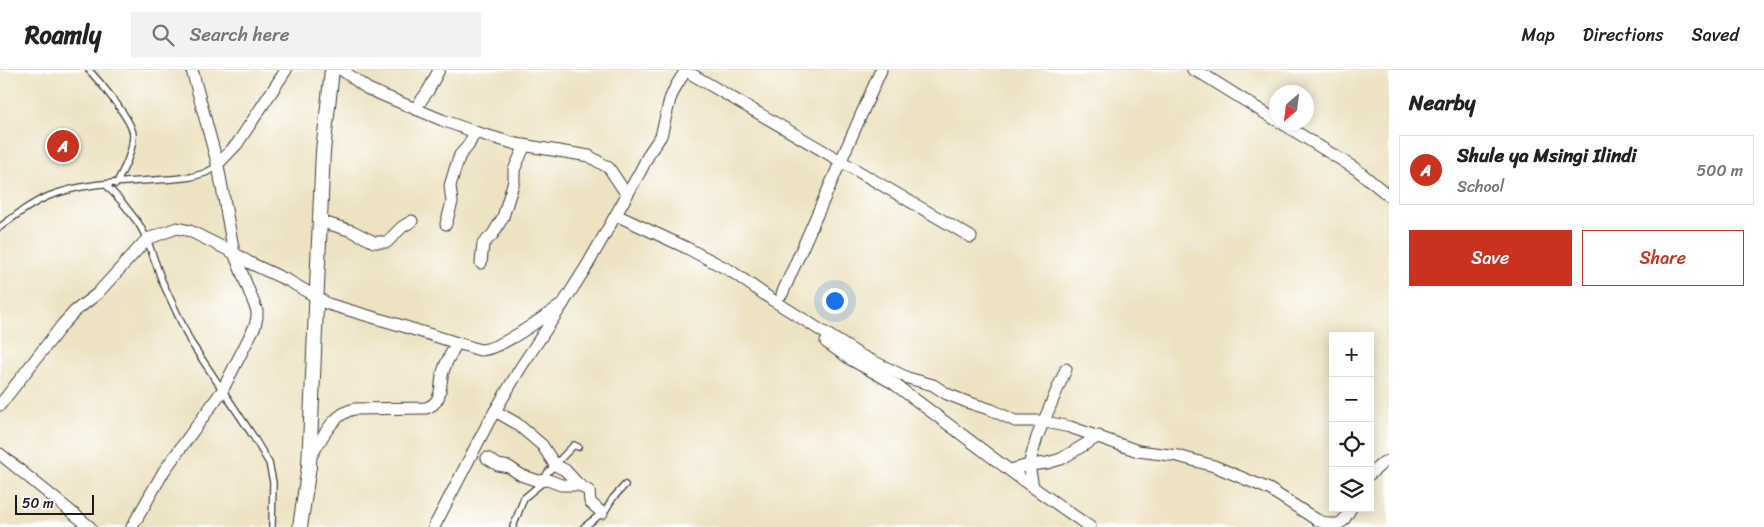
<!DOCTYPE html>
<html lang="en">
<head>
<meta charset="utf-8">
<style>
	:root { --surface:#fff; --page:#f2f2f2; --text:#222; --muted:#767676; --line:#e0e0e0; --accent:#c8321e }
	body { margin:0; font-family:Sriracha,sans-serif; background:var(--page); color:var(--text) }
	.controls { position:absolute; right:15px; bottom:15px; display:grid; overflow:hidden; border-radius:0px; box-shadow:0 2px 12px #0003 }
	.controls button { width:45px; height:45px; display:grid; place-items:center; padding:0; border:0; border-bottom:1px solid var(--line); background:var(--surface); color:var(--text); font:25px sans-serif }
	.compass { position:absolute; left:1269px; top:15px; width:45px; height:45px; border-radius:50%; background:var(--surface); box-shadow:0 2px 12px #0003; rotate:208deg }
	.scale { position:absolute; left:15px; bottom:12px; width:79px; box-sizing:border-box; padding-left:5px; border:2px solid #1c1c1c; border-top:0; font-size:14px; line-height:18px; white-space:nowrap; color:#1c1c1c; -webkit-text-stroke:4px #fff; paint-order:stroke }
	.you { position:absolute; left:834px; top:230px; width:18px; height:18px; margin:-12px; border:4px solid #fff; border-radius:50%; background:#1a73e8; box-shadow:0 0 0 8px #1a73e833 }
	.badge { display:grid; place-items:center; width:32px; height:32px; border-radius:50%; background:var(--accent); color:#fff; font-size:16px; font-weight:700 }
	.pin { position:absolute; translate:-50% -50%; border:2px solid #fff; box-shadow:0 1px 5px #0006 }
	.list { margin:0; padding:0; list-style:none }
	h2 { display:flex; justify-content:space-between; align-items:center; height:65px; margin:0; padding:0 20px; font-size:21px }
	h2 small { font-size:16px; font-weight:400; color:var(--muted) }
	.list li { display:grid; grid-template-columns:32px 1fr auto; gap:15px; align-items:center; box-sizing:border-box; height:70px; margin:0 10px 10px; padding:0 10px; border:1px solid var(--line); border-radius:0px }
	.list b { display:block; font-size:19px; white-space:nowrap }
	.list p { margin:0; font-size:16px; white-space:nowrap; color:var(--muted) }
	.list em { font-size:16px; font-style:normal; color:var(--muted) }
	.actions { display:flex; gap:10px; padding:15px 20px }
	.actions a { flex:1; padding:11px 0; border:1px solid var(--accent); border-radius:0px; text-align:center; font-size:18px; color:var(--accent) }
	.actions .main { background:var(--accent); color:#fff }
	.icon { flex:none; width:28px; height:28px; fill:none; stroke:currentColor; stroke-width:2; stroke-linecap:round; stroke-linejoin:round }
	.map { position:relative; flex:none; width:1389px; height:457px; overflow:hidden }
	header { display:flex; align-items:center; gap:30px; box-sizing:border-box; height:70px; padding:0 25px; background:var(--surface); border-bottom:1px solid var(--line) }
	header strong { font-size:24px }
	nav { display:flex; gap:28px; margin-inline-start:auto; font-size:18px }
	.search { width:350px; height:45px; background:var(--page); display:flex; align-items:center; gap:12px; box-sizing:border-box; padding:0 18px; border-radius:0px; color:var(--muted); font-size:19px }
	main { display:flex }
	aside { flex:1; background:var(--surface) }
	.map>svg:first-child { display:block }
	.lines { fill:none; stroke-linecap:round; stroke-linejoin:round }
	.service-casing { stroke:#3b3a35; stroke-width:8 }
	.minor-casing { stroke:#3b3a35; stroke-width:13 }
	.tertiary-casing { stroke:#3b3a35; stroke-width:16 }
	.service { stroke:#fff; stroke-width:5.5 }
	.minor { stroke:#fff; stroke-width:11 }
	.tertiary { stroke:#fff; stroke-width:14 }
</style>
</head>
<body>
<header>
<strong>Roamly</strong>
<div class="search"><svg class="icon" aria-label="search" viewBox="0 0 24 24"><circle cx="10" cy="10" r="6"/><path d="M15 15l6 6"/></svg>Search here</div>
<nav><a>Map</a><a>Directions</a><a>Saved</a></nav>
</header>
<main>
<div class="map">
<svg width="1389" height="457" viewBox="0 0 1389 457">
	<rect width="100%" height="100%" fill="#fff"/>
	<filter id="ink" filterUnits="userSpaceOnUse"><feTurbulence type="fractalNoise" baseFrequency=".02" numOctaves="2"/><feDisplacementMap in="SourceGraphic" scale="10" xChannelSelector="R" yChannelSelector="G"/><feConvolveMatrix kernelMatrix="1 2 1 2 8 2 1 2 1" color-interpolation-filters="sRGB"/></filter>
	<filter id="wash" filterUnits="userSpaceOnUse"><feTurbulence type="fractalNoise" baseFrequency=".0096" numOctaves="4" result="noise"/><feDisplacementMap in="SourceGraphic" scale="20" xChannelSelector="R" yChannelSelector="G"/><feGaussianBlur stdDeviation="1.12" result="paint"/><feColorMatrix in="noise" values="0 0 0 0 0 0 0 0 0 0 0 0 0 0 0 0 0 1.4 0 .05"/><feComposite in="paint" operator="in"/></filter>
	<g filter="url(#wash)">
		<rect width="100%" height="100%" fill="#ede2c2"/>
	</g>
	<g filter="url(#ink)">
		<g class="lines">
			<defs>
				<g id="service">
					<path d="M 89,0 C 100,12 133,51 133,65 C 133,82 124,99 116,114"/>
					<path d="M 106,115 L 122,132 L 139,154 L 147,169 L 162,211 L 190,271 L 253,366 L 269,393 L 273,412 L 272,457"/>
					<path d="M 0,157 C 15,146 31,133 49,126 C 93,109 145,113 191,107 L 205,103 L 218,96"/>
					<path d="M 513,457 L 524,428 L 541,414 L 548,402 L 574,375 L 578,377"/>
					<path d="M 584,457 L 605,441 L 613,428 L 625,415"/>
				</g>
				<g id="minor">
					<path d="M 342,0 L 368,19 L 442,50 L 475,62 L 516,74 L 589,86 L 609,98 L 627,125"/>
					<path d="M 1193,0 L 1204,5 L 1276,50"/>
					<path d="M 693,5 L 971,167"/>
					<path d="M 415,39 L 428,21 L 439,0"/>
					<path d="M 1280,52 L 1356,99 L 1389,126"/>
					<path d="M 217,95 L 237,74 L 286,0"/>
					<path d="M 616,145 L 685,177 L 731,201 L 771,229 L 860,285 L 908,308 L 933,315 L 947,324 L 967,332 L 992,340 L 1015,351 L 1041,351 L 1070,357 L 1138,381 L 1178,386 L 1214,396 L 1269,419 L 1317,450 L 1328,454 L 1338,454 L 1343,451 L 1351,438"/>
					<path d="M 446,154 L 452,132 L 450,116 L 455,99 L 460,85 L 468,76 L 475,62"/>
					<path d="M 320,155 L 326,153 L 352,161 L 374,172 L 387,172 L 402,157 L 412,151"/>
					<path d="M 481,193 L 483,174 L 493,164 L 503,147 L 514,111 L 514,100 L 525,75"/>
					<path d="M 782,224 L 881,0"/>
					<path d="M 826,272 L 850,289 L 893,313 L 1024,411 L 1090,457"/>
					<path d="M 0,335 L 63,254 L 75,241 L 97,224 L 147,169 L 177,158 L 190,161 L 234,183 L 250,193 L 289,211 L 328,234 L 396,254 L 480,280 C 501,280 544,246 563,234"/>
					<path d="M 495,341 L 516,353 L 542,375 L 555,395 L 565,400 L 579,415"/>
					<path d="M 0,384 L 90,457"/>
					<path d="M 310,388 C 321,370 332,344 354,339 L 426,338 C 444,332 439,316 443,302 C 446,291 452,282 457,273"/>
					<path d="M 487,388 L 498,395 L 509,397 L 521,405 L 538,411 L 548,410 L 561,415 L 579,415 L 589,421 L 590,432 L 602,443"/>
					<path d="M 1010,400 L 1029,395 L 1037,367 L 1066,299"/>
					<path d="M 1370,404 L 1384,392 L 1389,391"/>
					<path d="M 1033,417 L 1029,395 L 1047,393 L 1061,389 L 1099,366"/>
					<path d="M 132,457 L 164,401 L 222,321 L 255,256 L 257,247 L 257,241 L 234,183 L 218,96 L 192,0"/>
					<path d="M 434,457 L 488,353 L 521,297 L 559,240 L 588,194 L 640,102 L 650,82 L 661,66 L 670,29 L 676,16 L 686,0"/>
				</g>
				<path id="tertiary" d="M 300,457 L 309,396 L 323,81 L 332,0"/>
			</defs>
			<!-- service casing -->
			<use href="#service" class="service-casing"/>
			<!-- minor casing -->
			<use href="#minor" class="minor-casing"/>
			<!-- tertiary casing -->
			<use href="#tertiary" class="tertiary-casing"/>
			<!-- service -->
			<use href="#service" class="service"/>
			<!-- minor -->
			<use href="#minor" class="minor"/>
			<!-- tertiary -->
			<use href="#tertiary" class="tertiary"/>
		</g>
	</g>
</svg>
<div class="controls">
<button>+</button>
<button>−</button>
<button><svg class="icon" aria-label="locate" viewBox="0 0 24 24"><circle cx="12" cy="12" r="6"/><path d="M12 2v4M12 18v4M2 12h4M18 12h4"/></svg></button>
<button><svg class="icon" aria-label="layers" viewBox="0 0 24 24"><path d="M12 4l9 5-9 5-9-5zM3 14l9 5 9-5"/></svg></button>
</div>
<svg class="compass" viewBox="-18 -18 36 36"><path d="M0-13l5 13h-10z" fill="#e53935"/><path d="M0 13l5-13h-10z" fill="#767676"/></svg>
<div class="scale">50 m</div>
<div class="you"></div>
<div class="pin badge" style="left:63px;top:76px">A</div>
</div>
<aside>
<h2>Nearby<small></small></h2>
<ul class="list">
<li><span class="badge">A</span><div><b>Shule ya Msingi Ilindi</b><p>School</p></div><em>500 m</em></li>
</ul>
<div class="actions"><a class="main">Save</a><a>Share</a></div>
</aside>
</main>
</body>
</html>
